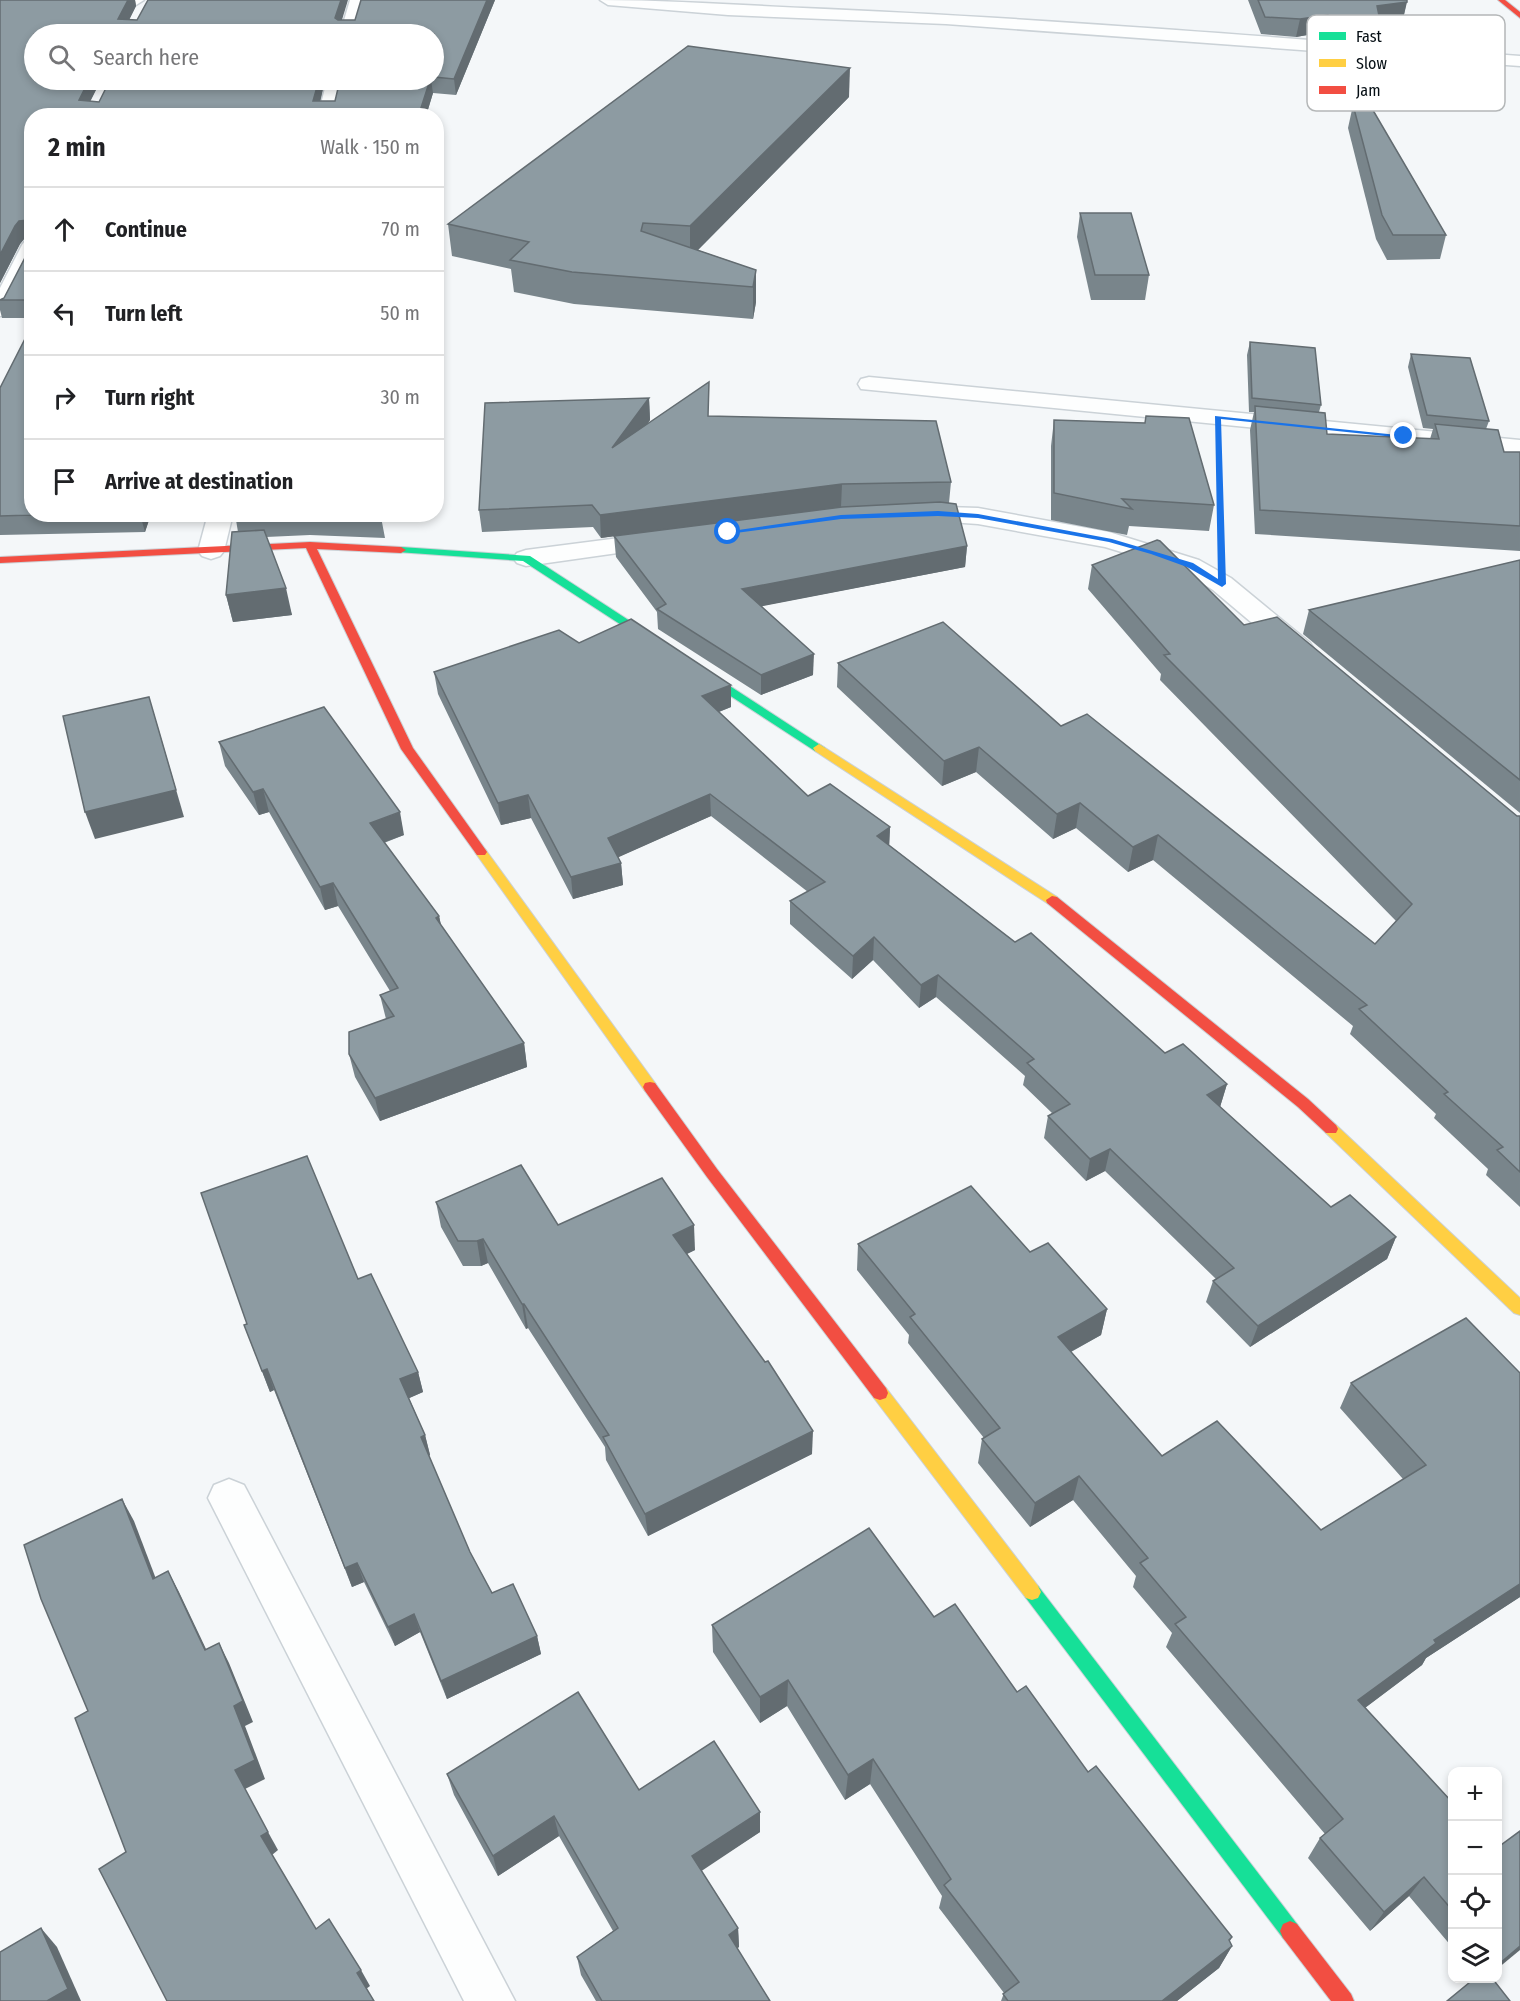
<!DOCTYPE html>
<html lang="en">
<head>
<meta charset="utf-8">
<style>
	:root { --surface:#fff; --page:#f2f2f2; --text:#202124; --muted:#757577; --line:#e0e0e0 }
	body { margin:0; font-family:"Fira Sans Condensed",sans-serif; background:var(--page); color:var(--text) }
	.controls { position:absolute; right:18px; bottom:18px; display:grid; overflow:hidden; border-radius:12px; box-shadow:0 3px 9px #0003 }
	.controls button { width:54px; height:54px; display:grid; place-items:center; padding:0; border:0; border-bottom:2px solid var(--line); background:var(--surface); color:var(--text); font:30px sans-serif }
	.stop { position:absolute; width:18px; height:18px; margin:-14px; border:4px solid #1a73e8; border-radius:50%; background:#fff }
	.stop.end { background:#1a73e8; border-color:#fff; box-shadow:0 2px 6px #0008 }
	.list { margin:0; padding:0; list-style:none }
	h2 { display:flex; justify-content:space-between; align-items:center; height:78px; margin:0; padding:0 24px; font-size:26px }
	h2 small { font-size:20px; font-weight:400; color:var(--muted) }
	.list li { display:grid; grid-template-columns:39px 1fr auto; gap:18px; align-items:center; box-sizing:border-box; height:84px; padding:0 24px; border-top:2px solid var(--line) }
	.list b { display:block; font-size:22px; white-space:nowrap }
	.list em { font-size:20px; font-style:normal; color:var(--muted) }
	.icon { flex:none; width:33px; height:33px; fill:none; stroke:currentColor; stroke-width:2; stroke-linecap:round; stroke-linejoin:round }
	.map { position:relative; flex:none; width:1520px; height:2001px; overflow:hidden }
	.search { position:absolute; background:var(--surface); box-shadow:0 3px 9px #0003; left:24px; top:24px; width:420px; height:66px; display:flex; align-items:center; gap:15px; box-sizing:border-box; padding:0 21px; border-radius:33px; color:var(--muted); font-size:22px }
	.panel { position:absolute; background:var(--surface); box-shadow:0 3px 9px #0003; left:24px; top:108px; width:420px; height:414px; border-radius:24px }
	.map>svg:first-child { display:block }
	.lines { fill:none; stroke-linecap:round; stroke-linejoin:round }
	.lane-casing { stroke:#cbd2d7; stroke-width:3 }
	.street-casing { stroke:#cbd2d7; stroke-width:3 }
	.fast-casing { stroke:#cbd2d7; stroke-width:2 }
	.slow-casing { stroke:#cbd2d7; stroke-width:2 }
	.jam-casing { stroke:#cbd2d7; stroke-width:2 }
	.path { stroke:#d9dada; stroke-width:3; stroke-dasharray:2 2; stroke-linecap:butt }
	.lane { fill:#fdfefe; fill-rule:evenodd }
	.street { fill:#fdfefe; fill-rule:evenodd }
	.fast { fill:#16e098; fill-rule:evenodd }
	.slow { fill:#ffcf43; fill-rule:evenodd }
	.jam { fill:#f24e42; fill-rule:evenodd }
	.wall { fill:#79858b; fill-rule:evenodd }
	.shaded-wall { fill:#636c71 }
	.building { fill:#8d9ba2; stroke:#636c71; stroke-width:1.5 }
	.route { fill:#1a73e8 }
	.key { fill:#fff; stroke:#b4b7b8; stroke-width:1.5 }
	.key-label { font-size:16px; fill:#050e14 }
</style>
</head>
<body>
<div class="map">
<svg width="1520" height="2001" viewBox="0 0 1520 2001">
	<rect width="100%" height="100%" fill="#f4f7f9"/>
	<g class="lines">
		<defs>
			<path id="lane" d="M 869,377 L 1520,440 L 1520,454 L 861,389 L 858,384 L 861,379 Z"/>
			<g id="street">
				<path d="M 0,0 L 144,0 L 136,5 L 0,10 Z"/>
				<path d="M 350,0 L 366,0 L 356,34 L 340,34 Z"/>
				<path d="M 600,0 C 668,0 735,5 803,8 C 1043,18 1281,38 1520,56 L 1520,66 L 946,24 L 728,15 L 608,5 Z"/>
				<path d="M 327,80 L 345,80 L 336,116 L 318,116 Z"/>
				<path d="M 32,239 L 32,267 L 11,310 L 8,315 L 0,316 L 0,288 L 22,245 L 25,241 Z"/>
				<path d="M 915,506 L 978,508 L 1109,532 L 1199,560 L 1231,578 L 1310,643 L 1314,649 L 1310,655 L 1300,657 L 1290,655 L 1213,590 L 1181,570 L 1105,547 L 978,524 L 906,519 L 902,514 L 906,509 Z"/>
				<path d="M 208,514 L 233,514 L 224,551 L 220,556 L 211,559 L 202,556 L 198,551 Z"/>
				<path d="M 658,533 L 667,536 L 671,541 L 667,546 L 526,566 L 517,563 L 513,558 L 517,553 L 526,550 Z"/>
				<path d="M 229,1479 L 244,1485 L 515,2001 L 464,2001 L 208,1498 L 214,1485 Z"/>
			</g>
			<g id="fast">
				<path d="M 401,547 L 530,556 L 825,748 L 819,752 L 815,751 L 523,561 L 397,552 L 397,548 Z"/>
				<path d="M 1032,1584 L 1038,1586 L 1297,1924 L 1300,1931 L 1297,1938 L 1290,1941 L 1283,1938 L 1026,1598 L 1023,1592 L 1026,1586 Z"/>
			</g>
			<g id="slow">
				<path d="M 819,744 L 1057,897 L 1058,900 L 1057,903 L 1047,903 L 815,751 L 813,748 Z"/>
				<path d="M 481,848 L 485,849 L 655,1083 L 657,1087 L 655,1091 L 645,1091 L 477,855 L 475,852 Z"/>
				<path d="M 1331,1123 L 1336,1125 L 1520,1298 L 1520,1315 L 1514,1313 L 1326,1133 L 1324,1129 L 1326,1125 Z"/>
				<path d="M 880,1386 L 886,1388 L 1038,1586 L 1041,1592 L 1038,1598 L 1032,1600 L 1026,1598 L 874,1398 L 872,1393 L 874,1388 Z"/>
			</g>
			<g id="jam">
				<path d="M 1498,0 L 1505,0 L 1520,12 L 1520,18 Z"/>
				<path d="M 310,542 L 401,547 L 406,550 L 401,553 L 317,549 L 413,748 L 485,849 L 487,852 L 485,855 L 477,855 L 401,749 L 306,548 L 0,563 L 0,557 Z"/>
				<path d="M 1052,896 L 1057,897 L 1308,1099 L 1336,1125 L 1338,1129 L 1336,1133 L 1326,1133 L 1298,1107 L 1047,903 L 1046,900 Z"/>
				<path d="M 650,1082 L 655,1083 L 717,1169 L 886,1388 L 888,1393 L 886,1398 L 880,1400 L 874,1398 L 707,1177 L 645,1091 L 643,1087 L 645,1083 Z"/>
				<path d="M 1290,1921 L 1297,1924 L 1351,1994 L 1354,2001 L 1331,2001 L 1283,1938 L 1280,1931 L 1283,1924 Z"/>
			</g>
		</defs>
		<!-- lane casing -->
		<use href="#lane" class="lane-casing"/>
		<!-- street casing -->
		<use href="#street" class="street-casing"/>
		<!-- fast casing -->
		<use href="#fast" class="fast-casing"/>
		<!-- slow casing -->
		<use href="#slow" class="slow-casing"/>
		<!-- jam casing -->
		<use href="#jam" class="jam-casing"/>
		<!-- path -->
		<path class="path" d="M 1219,456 L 1221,536"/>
		<!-- lane -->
		<use href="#lane" class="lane"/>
		<!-- street -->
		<use href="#street" class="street"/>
		<!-- fast -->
		<use href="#fast" class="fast"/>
		<!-- slow -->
		<use href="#slow" class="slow"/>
		<!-- jam -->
		<use href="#jam" class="jam"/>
	</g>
	<!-- wall -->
	<g class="wall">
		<path d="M 0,0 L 135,0 L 136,6 L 129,20 L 355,20 L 495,0 L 456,95 L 433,93 L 426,116 L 32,116 L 32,318 L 2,318 L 0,310 L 0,299 L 4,298 L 29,250 L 29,238 L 24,239 L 20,244 L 0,283 ZM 34,34 L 434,34 L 434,80 L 340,80 L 335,101 L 320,101 L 325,80 L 110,80 L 99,102 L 90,101 L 101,80 Z"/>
		<path d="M 1248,0 L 1407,0 L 1403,19 L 1381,22 L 1381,25 L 1379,35 L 1393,70 L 1388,93 L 1339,90 L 1330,54 L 1333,39 L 1326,39 L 1324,32 L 1296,37 L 1261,34 Z"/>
		<path d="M 849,97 L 698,250 L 756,270 L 756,302 L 753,319 L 574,304 L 514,292 L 511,269 L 452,256 L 448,224 Z"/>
		<path d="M 1353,105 L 1446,235 L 1440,259 L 1387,260 L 1376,239 L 1348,128 Z"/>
		<path d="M 1080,213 L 1149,275 L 1145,300 L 1091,300 L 1077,237 Z"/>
		<path d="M 1250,342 L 1321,405 L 1319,412 L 1327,434 L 1430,439 L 1433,429 L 1423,428 L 1408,367 L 1411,354 L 1489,421 L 1486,429 L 1504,452 L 1520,452 L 1520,551 L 1255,534 L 1250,430 L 1254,412 L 1249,412 L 1247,355 Z"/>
		<path d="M 0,388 L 32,514 L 151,514 L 145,532 L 0,535 Z"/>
		<path d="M 649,398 L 650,420 L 647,425 L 709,416 L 951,482 L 949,503 L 967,546 L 965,567 L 761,606 L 813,675 L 761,695 L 658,629 L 657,612 L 616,557 L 614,536 L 601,538 L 593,527 L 482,532 L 479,510 Z"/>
		<path d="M 1054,420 L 1214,505 L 1209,531 L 1129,526 L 1127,535 L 1051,520 L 1051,446 Z"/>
		<path d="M 235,514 L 378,514 L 381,517 L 385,538 L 310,535 L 266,537 L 292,615 L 233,622 L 226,595 L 238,532 Z"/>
		<path d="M 1520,560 L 1520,813 L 1303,634 L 1309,610 Z"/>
		<path d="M 1092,565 L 1244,625 L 1517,816 L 1520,816 L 1520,1207 L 1486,1175 L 1488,1169 L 1434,1118 L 1436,1114 L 1350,1034 L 1353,1026 L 1153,860 L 1128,872 L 1076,828 L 1053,839 L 976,772 L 942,786 L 837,687 L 838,663 L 1061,726 L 1375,944 L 1396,921 L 1160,680 L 1161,674 L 1088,589 Z"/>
		<path d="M 579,643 L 731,685 L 731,707 L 719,712 L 808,796 L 890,827 L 889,845 L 1015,942 L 1165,1053 L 1227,1084 L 1220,1107 L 1331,1207 L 1396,1237 L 1387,1259 L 1250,1347 L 1206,1302 L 1213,1281 L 1216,1279 L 1105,1171 L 1086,1181 L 1044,1138 L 1048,1116 L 1052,1113 L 1023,1085 L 1025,1076 L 936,997 L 919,1008 L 873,960 L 852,979 L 790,924 L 790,901 L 808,892 L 711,816 L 618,857 L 621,863 L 623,885 L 573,899 L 531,818 L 501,825 L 438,694 L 434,672 Z"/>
		<path d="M 219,742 L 404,835 L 384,843 L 439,916 L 441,925 L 524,1043 L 527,1067 L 380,1121 L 355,1077 L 349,1054 L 386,1019 L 380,995 L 390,991 L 338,906 L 325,910 L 269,812 L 259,815 L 225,766 Z"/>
		<path d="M 436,1202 L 695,1250 L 687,1254 L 812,1454 L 648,1536 L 606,1460 L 605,1447 L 528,1328 L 526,1329 L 488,1263 L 481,1266 L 463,1266 L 441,1227 Z"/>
		<path d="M 858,1244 L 1030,1252 L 1107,1309 L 1101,1335 L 1071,1352 L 1162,1456 L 1321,1530 L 1403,1479 L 1340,1408 L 1351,1383 L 1520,1373 L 1520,1597 L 1426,1658 L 1422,1665 L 1365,1708 L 1452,1802 L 1452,1947 L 1409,1896 L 1370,1931 L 1308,1858 L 1320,1838 L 1325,1834 L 1166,1647 L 1172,1633 L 1133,1587 L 1136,1576 L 1073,1500 L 1030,1527 L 978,1463 L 982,1439 L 984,1438 L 908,1343 L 909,1335 L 857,1270 Z"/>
		<path d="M 358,1279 L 418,1372 L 423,1392 L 409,1398 L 425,1435 L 430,1455 L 429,1456 L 470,1552 L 492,1593 L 537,1636 L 541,1654 L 447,1699 L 420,1632 L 395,1646 L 364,1582 L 352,1587 L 274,1390 L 270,1392 L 244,1325 Z"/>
		<path d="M 934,1617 L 1017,1692 L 1088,1772 L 1230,1942 L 1232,1946 L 1219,1968 L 1177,2001 L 1001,2001 L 1004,1993 L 939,1908 L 942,1896 L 870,1784 L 845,1800 L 787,1706 L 760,1723 L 713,1652 L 712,1625 Z"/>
		<path d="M 447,1774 L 639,1790 L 760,1832 L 701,1870 L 738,1928 L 739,1947 L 737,1948 L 770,2001 L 596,2001 L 581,1975 L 577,1957 L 613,1931 L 559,1836 L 498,1876 L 454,1795 Z"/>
	</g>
	<!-- shaded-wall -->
	<g class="shaded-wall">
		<path d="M 128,0 L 135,0 L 136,6 L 122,34 L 118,19 Z"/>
		<path d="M 341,0 L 348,0 L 338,33 L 335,18 Z"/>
		<path d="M 487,0 L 495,0 L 456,95 L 454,79 Z"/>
		<path d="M 1407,2 L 1403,19 L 1373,24 L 1377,6 Z"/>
		<path d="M 1328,15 L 1324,32 L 1296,37 L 1300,19 Z"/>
		<path d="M 850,68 L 849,97 L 690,258 L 690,226 Z"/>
		<path d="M 89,80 L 101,80 L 83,116 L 79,100 Z"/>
		<path d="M 319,80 L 325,80 L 317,116 L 313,101 Z"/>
		<path d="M 430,80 L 431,80 L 433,93 L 426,116 L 419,116 Z"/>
		<path d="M 28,220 L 32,238 L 24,239 L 20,244 L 0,283 L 0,255 L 15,226 L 19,221 Z"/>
		<path d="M 756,270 L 756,302 L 753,319 L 753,287 Z"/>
		<path d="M 649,398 L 650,420 L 613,470 L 612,448 Z"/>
		<path d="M 842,484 L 841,507 L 601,538 L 600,515 Z"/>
		<path d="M 140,514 L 151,514 L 145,532 Z"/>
		<path d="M 967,546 L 965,567 L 743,610 L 742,589 Z"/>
		<path d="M 286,588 L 292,615 L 233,622 L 226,595 Z"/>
		<path d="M 814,654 L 813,675 L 761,695 L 761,675 Z"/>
		<path d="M 731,685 L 731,707 L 703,718 L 702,696 Z"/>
		<path d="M 157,724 L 184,817 L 95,839 L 85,812 Z"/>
		<path d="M 979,747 L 976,772 L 942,786 L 944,761 Z"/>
		<path d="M 263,789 L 269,812 L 259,815 L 253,792 Z"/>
		<path d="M 710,794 L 711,816 L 610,861 L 608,838 Z"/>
		<path d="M 528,795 L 531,818 L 501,825 L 498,803 Z"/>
		<path d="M 1080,803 L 1076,828 L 1053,839 L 1057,814 Z"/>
		<path d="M 400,812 L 404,835 L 374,846 L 370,823 Z"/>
		<path d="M 890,827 L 889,850 L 877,836 Z"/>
		<path d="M 1158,835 L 1153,860 L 1128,872 L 1133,847 Z"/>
		<path d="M 621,863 L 623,885 L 573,899 L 571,877 Z"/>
		<path d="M 333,883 L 338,906 L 325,910 L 320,887 Z"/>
		<path d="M 439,916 L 444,940 L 436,918 Z"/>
		<path d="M 874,937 L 873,960 L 852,979 L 853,956 Z"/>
		<path d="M 938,975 L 936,997 L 919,1008 L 921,985 Z"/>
		<path d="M 524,1043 L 527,1067 L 380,1121 L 375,1098 Z"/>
		<path d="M 1227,1084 L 1220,1107 L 1201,1117 L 1207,1095 Z"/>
		<path d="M 1110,1149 L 1105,1171 L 1086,1181 L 1090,1159 Z"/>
		<path d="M 694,1225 L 695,1250 L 674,1260 L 673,1235 Z"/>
		<path d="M 1396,1237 L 1387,1259 L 1250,1347 L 1258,1326 Z"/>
		<path d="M 483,1239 L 488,1263 L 481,1266 L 477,1241 Z"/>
		<path d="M 522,1304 L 524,1304 L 528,1328 L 526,1329 Z"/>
		<path d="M 1107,1309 L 1101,1335 L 1052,1362 L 1058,1337 Z"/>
		<path d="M 267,1369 L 274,1390 L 270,1392 L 262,1371 Z"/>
		<path d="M 418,1372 L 423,1392 L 405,1400 L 400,1379 Z"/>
		<path d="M 813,1431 L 812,1454 L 648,1536 L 645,1514 Z"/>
		<path d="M 425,1435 L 430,1455 L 426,1457 L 421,1437 Z"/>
		<path d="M 1079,1476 L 1073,1500 L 1030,1527 L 1035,1503 Z"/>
		<path d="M 122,1499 L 134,1521 L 164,1600 L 153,1579 Z"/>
		<path d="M 357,1563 L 364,1582 L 352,1587 L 345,1568 Z"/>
		<path d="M 168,1571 L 179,1592 L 216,1670 L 205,1650 Z"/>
		<path d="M 1520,1584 L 1520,1597 L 1426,1658 L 1422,1665 L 1346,1722 L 1358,1700 L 1434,1640 Z"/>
		<path d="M 414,1614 L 420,1632 L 395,1646 L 388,1627 Z"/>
		<path d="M 537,1636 L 541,1654 L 447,1699 L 441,1681 Z"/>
		<path d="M 219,1643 L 229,1663 L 253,1722 L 245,1726 L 265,1779 L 245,1789 L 235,1770 Z"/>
		<path d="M 788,1680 L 787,1706 L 760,1723 L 760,1697 Z"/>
		<path d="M 873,1759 L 870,1784 L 845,1800 L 848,1775 Z"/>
		<path d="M 760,1812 L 760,1832 L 694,1876 L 692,1856 Z"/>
		<path d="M 554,1816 L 559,1836 L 498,1876 L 493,1856 Z"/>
		<path d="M 268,1832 L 278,1850 L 272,1855 L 261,1836 Z"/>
		<path d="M 1424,1877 L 1409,1896 L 1370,1931 L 1384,1912 Z"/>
		<path d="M 41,1928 L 57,1947 L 81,2001 L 47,2001 Z"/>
		<path d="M 738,1928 L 739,1947 L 729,1954 L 729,1935 Z"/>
		<path d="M 1232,1937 L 1224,1952 L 1232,1946 L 1219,1968 L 1177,2001 L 1162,2001 Z"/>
		<path d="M 1520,1946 L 1520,1950 L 1497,1969 L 1497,1965 Z"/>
		<path d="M 361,1970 L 370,1986 L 366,1989 L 357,1973 Z"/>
	</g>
	<!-- building -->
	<g class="building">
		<path d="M 0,0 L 128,0 L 118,19 L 137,20 L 148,0 L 341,0 L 335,18 L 338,20 L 355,20 L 361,0 L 487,0 L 454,79 L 434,77 L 434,34 L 34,34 L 34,80 L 89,80 L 79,100 L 99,102 L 110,80 L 319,80 L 313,101 L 335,101 L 340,80 L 430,80 L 419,114 L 413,114 L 412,116 L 32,116 L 32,300 L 0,300 L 4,298 L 29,250 L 28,220 L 19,221 L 15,226 L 0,255 Z"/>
		<path d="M 1258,0 L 1407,0 L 1407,2 L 1377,6 L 1381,25 L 1330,22 L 1328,15 L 1300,19 L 1265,17 Z"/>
		<path d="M 688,46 L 850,68 L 690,226 L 643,223 L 641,231 L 756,270 L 753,287 L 572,272 L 510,260 L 529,242 L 448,224 Z"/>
		<path d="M 1367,100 L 1446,235 L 1393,235 L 1382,215 L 1353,105 Z"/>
		<path d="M 1080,213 L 1131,213 L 1149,275 L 1095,275 Z"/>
		<path d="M 32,325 L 32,514 L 66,514 L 0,516 L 0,388 Z"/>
		<path d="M 1250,342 L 1315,348 L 1321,405 L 1252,398 Z"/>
		<path d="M 1411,354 L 1470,358 L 1489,421 L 1427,415 Z"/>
		<path d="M 709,382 L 708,416 L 936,421 L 951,482 L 842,484 L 600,515 L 592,505 L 479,510 L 485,403 L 649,398 L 612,448 Z"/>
		<path d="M 1255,406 L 1325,413 L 1327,434 L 1439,439 L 1435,424 L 1498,430 L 1504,452 L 1520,452 L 1520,526 L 1260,510 Z"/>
		<path d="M 1146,416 L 1189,418 L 1214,505 L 1122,499 L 1132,509 L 1054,493 L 1054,420 L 1145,423 Z"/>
		<path d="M 940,502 L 956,504 L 967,546 L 742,589 L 814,654 L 761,675 L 657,609 L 666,604 L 614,536 L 842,507 Z"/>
		<path d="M 235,514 L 277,514 L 234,517 Z"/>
		<path d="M 335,514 L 378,514 L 381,517 Z"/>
		<path d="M 264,530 L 286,588 L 226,595 L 232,532 Z"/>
		<path d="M 1157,540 L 1160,541 L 1244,625 L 1277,617 L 1517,816 L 1520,816 L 1520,1172 L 1497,1150 L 1503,1147 L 1444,1094 L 1448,1092 L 1359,1009 L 1367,1005 L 1158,835 L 1133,847 L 1080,803 L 1057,814 L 979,747 L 944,761 L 838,663 L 943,622 L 1061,726 L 1087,714 L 1375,944 L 1412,904 L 1164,655 L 1170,654 L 1092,565 Z"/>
		<path d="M 1520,560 L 1520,780 L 1309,610 Z"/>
		<path d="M 631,619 L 731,685 L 702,696 L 808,796 L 830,784 L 890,827 L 877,836 L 1015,942 L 1031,933 L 1165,1053 L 1183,1044 L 1227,1084 L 1207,1095 L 1331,1207 L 1350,1195 L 1396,1237 L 1258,1326 L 1213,1281 L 1234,1268 L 1110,1149 L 1090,1159 L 1048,1116 L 1070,1104 L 1027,1063 L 1034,1059 L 938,975 L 921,985 L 874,937 L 853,956 L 790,901 L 825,882 L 710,794 L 608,838 L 621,863 L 571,877 L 528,795 L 498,803 L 434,672 L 559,630 L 579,643 Z"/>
		<path d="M 149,697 L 176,790 L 85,812 L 63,716 Z"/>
		<path d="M 324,707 L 400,812 L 370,823 L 439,916 L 436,918 L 524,1043 L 375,1098 L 349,1054 L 349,1032 L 394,1016 L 380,995 L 398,988 L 333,883 L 320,887 L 263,789 L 253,792 L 219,742 Z"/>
		<path d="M 307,1156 L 358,1279 L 371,1274 L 418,1372 L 400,1379 L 425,1435 L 421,1437 L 470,1552 L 492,1593 L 513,1584 L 537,1636 L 441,1681 L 414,1614 L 388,1627 L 357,1563 L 345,1568 L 267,1369 L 262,1371 L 244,1325 L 247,1324 L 201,1193 Z"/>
		<path d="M 521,1165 L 558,1225 L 662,1178 L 694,1225 L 673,1235 L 765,1362 L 768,1361 L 813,1431 L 645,1514 L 603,1437 L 609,1435 L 524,1304 L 522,1304 L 483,1239 L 477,1241 L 458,1241 L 436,1202 Z"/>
		<path d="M 971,1186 L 1030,1252 L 1048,1243 L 1107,1309 L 1058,1337 L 1162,1456 L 1217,1421 L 1321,1530 L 1426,1465 L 1351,1383 L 1466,1318 L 1520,1373 L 1520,1584 L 1434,1640 L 1436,1643 L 1358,1700 L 1452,1802 L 1452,1910 L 1424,1877 L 1384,1912 L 1320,1838 L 1343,1819 L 1175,1624 L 1186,1617 L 1140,1563 L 1148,1558 L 1079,1476 L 1035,1503 L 982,1439 L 1000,1428 L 910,1317 L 915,1314 L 858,1244 Z"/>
		<path d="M 122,1499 L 153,1579 L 168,1571 L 205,1650 L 219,1643 L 243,1701 L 234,1706 L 255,1760 L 235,1770 L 268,1832 L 261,1836 L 316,1929 L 329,1919 L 361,1970 L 357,1973 L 374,2001 L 167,2001 L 99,1869 L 126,1852 L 75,1718 L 88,1711 L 41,1599 L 24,1545 Z"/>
		<path d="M 869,1528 L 934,1617 L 955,1604 L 1017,1692 L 1026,1686 L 1088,1772 L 1096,1766 L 1232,1937 L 1229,1940 L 1232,1946 L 1162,2001 L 1008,2001 L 1003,1994 L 1019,1982 L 944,1885 L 951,1879 L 873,1759 L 848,1775 L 788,1680 L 760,1697 L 712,1625 Z"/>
		<path d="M 578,1692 L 639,1790 L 714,1741 L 760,1812 L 692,1856 L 738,1928 L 729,1935 L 770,2001 L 602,2001 L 577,1957 L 618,1928 L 554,1816 L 493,1856 L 447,1774 Z"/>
		<path d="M 1520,1831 L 1520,1946 L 1499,1964 L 1497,1962 L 1497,1848 Z"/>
		<path d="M 41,1928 L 68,1989 L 47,2001 L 0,2001 L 0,1952 Z"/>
		<path d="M 1475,1978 L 1492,1978 L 1510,2001 L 1447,2001 Z"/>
	</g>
	<!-- route -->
	<path class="route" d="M 1215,416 L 1407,436 L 1404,438 L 1221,419 L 1226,584 L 1222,587 L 1187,567 L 1151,554 L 1109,542 L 978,518 L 938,516 L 841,519 L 728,534 L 725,532 L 841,515 L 938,511 L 978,514 L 1112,539 L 1193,563 L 1218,579 Z"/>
	<!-- legend -->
	<rect x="1307" y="15" width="198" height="96" rx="9" class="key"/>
	<rect x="1319" y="32" width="27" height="8" fill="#16e098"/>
	<rect x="1319" y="59" width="27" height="8" fill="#ffcf43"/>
	<rect x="1319" y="86" width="27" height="8" fill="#f24e42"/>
	<g class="key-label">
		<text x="1356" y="42">Fast</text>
		<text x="1356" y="69">Slow</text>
		<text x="1356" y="96">Jam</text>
	</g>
</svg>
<div class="controls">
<button>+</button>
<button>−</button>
<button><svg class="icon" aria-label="locate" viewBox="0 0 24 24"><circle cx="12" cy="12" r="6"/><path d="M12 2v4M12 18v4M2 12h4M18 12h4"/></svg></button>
<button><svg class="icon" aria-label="layers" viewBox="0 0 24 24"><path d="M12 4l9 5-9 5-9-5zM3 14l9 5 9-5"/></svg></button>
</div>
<div class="stop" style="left:728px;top:532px"></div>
<div class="stop end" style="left:1404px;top:436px"></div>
<div class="search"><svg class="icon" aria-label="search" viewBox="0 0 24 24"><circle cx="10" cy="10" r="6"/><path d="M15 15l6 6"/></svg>Search here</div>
<section class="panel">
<h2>2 min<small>Walk · 150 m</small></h2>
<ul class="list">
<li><svg class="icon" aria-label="ahead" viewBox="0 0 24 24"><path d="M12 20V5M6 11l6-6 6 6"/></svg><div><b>Continue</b></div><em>70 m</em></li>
<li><svg class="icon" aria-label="left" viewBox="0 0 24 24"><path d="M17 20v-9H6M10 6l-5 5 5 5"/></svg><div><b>Turn left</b></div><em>50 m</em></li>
<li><svg class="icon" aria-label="right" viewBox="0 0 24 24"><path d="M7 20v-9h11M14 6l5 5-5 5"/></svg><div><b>Turn right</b></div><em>30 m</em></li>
<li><svg class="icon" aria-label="arrive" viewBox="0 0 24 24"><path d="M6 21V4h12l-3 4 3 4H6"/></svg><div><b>Arrive at destination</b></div></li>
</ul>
</section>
</div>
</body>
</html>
